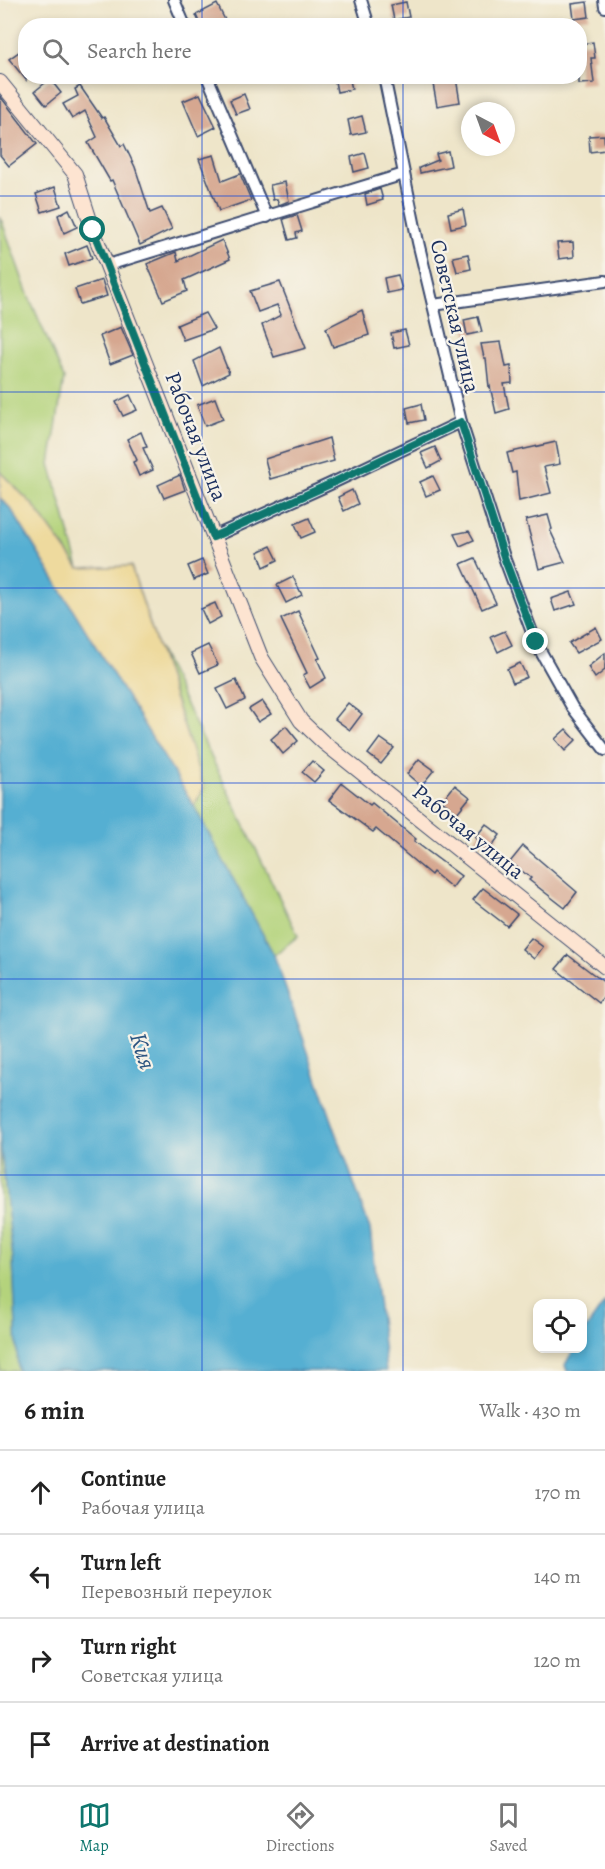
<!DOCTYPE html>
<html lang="en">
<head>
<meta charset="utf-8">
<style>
	:root { --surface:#fff; --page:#f2f2f2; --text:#222; --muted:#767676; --line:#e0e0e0; --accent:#0f766e }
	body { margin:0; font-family:Alegreya,serif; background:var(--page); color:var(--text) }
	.controls { position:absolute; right:18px; bottom:18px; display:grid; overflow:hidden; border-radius:12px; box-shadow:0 3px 9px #0003 }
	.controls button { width:54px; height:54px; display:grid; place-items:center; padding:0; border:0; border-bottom:2px solid var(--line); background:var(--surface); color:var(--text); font:30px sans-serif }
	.compass { position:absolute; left:461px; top:102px; width:54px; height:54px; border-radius:50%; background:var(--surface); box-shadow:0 3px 9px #0003; rotate:139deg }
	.stop { position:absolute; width:18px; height:18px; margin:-14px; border:4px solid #0f766e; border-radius:50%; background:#fff }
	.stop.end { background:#0f766e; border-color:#fff; box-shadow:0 2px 6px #0008 }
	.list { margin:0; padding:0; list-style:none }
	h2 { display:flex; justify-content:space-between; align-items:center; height:78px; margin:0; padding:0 24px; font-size:26px }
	h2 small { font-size:20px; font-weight:400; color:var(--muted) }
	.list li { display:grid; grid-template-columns:39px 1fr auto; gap:18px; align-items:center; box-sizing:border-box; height:84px; padding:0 24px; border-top:2px solid var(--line) }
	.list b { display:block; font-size:22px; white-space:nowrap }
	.list p { margin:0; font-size:20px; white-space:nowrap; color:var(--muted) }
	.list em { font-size:20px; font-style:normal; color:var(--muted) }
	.icon { flex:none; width:33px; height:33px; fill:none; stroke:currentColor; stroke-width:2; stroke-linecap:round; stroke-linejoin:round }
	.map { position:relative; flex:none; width:605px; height:1371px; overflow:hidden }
	.search { position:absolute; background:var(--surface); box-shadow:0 3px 9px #0003; left:18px; right:18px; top:18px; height:66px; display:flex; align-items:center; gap:15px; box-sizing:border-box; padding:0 21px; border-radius:24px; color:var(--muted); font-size:22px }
	.sheet { height:414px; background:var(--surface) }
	nav { display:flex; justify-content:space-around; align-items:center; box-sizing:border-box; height:84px; border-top:2px solid var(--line); background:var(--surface); font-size:16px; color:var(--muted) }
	nav a { display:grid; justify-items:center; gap:3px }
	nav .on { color:var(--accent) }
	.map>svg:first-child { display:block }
	.green { fill:#b4d37b; stroke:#68816c; stroke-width:1.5 }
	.sand { fill:#eeda9e; stroke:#84847e; stroke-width:1.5 }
	.water { fill:#54afd2; stroke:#386f98; stroke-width:1.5 }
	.building { fill:#d6a790 }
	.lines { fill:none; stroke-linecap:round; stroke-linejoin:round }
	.minor-casing { stroke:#3b4a6e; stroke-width:14 }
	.secondary-casing { stroke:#3b4a6e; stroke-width:16 }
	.minor { stroke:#fff; stroke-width:10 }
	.secondary { stroke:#fde4d1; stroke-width:14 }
	.route { stroke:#0f766e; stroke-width:8 }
	.grid { fill:none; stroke:#1d4ed8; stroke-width:1.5; stroke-opacity:0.55 }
	.labels { text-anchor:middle; stroke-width:4.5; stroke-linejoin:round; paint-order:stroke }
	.street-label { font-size:22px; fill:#1b2f5e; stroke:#f7f3e8 }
	.water-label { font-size:24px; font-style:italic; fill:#2c5581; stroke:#f7f3e8 }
</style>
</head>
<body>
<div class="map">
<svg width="605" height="1371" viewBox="0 0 605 1371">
	<rect width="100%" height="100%" fill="#f7f3e8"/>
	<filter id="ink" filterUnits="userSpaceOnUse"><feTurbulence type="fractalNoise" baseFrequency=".0167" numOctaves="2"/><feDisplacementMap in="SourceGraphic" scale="12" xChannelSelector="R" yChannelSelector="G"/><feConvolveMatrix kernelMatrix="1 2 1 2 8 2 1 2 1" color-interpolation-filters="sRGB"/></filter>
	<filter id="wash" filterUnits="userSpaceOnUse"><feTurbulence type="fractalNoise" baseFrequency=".008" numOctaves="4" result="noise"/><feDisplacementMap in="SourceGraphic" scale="24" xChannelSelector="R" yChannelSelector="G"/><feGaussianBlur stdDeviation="1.35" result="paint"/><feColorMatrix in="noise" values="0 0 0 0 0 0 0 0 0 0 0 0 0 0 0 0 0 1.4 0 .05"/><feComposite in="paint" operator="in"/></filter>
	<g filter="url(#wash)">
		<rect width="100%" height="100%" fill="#eee5c9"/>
		<!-- green -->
		<g class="green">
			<path d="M 0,216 L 27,292 L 64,378 L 50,464 L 79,568 L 34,506 L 0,472 Z"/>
			<path d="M 159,649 L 298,936 L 274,955 L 194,806 L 204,788 Z"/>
			<path d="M 0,1140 L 13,1259 L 18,1371 L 0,1371 Z"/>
		</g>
		<!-- sand -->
		<path class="sand" d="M 0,472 L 34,506 L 79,568 L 131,566 L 204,788 L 194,806 L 11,509 L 0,498 Z"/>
		<!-- water -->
		<g class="water">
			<path d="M 0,498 L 11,509 L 194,806 L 274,955 L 370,1229 L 386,1371 L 18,1371 L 13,1259 L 0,1140 Z"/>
			<path d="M 605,1302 L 605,1371 L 567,1371 L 565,1365 L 574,1349 L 582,1348 L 583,1333 Z"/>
		</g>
		<g id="blocks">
			<!-- building -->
			<g class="building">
				<path d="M 406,2 L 409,17 L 394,20 L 391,5 Z"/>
				<path d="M 587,2 L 589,17 L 574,19 L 572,4 Z"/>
				<path d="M 217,4 L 228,26 L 201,26 L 196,15 Z"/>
				<path d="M 593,42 L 595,58 L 591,58 L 594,83 L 579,84 L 579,44 Z"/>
				<path d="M 26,47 L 26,80 L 9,59 Z"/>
				<path d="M 334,76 L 349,76 L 352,89 L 337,92 Z"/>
				<path d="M 456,78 L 460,102 L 437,106 L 433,84 Z"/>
				<path d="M 50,79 L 61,93 L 46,105 L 35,91 Z"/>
				<path d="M 80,86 L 102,118 L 104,117 L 121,146 L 124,144 L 135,167 L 150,213 L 162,208 L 172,229 L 140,245 L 112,180 L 110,181 L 88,143 L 97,137 L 85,111 L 72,119 L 63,104 L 78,96 L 75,89 Z"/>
				<path d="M 200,94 L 216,127 L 198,136 L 183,101 Z"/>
				<path d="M 244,94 L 250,109 L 236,114 L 230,100 Z"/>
				<path d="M 0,96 L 37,144 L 9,166 L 0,155 Z"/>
				<path d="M 362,116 L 366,132 L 351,135 L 348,120 Z"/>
				<path d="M 604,135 L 605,150 L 590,152 L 589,136 Z"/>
				<path d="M 448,151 L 451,166 L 420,173 L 419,168 L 438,160 L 436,154 Z"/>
				<path d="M 365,153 L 369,168 L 354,172 L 351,157 Z"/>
				<path d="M 214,155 L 222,181 L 240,174 L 251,200 L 219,211 L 199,159 Z"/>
				<path d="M 285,182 L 289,201 L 279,205 L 277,199 L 273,200 L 270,185 Z"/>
				<path d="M 55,187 L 61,206 L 42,212 L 36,194 Z"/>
				<path d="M 380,189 L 383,200 L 367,205 L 365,194 Z"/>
				<path d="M 69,209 L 77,227 L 64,233 L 58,215 Z"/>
				<path d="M 463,209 L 466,225 L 451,228 L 448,213 Z"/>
				<path d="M 297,215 L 302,231 L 296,233 L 297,238 L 289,240 L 283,219 Z"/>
				<path d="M 222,240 L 230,259 L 184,280 L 187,291 L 163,301 L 147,264 L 176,252 L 178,261 Z"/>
				<path d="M 573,242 L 574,257 L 559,259 L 557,243 Z"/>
				<path d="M 87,245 L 92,258 L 69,266 L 65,254 Z"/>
				<path d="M 468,254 L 471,269 L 457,272 L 453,257 Z"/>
				<path d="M 398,275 L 402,290 L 387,293 L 384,278 Z"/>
				<path d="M 102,280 L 107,296 L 80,304 L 75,289 Z"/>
				<path d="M 280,282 L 306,348 L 274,357 L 262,325 L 281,315 L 277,305 L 258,312 L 250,291 Z"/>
				<path d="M 362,310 L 369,335 L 333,347 L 326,328 Z"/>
				<path d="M 205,313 L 214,329 L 183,340 L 177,325 Z"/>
				<path d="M 478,317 L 482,332 L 467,335 L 464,320 Z"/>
				<path d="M 121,327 L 133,355 L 110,364 L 100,336 Z"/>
				<path d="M 405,330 L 409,345 L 394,348 L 391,333 Z"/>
				<path d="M 501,342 L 506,367 L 511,366 L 512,383 L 504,384 L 509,409 L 496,413 L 490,386 L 489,387 L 486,358 L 484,358 L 481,344 Z"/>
				<path d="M 219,348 L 229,373 L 203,386 L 194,361 Z"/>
				<path d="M 130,395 L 137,410 L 123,416 L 116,402 Z"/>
				<path d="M 215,398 L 223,419 L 205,426 L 197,405 Z"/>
				<path d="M 421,404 L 424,420 L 409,423 L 406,408 Z"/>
				<path d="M 141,432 L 147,447 L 143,448 L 153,470 L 139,476 L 133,462 L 137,460 L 127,439 Z"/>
				<path d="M 329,438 L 334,461 L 270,479 L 265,459 Z"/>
				<path d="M 556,442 L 560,464 L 544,467 L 551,493 L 519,501 L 516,472 L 512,473 L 507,453 Z"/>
				<path d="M 435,447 L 441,461 L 428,468 L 421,453 Z"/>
				<path d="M 180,475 L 185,490 L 164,498 L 158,485 Z"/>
				<path d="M 433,476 L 440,490 L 426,496 L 420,482 Z"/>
				<path d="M 352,490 L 358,504 L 344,511 L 338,497 Z"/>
				<path d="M 548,515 L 552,529 L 550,530 L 565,562 L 539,569 L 526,520 Z"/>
				<path d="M 309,518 L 315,532 L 301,538 L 295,524 Z"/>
				<path d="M 469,531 L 474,540 L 460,546 L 454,534 Z"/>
				<path d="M 271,546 L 278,560 L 264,567 L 258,552 Z"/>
				<path d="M 475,558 L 496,603 L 482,609 L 461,564 Z"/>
				<path d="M 202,560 L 208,574 L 194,580 L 188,566 Z"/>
				<path d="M 293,577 L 302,595 L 286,603 L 277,585 Z"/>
				<path d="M 571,592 L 576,604 L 555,611 L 551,599 Z"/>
				<path d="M 215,603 L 221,617 L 208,624 L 201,609 Z"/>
				<path d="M 298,611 L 320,658 L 317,659 L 326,678 L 310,688 L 303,675 L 307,673 L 281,619 Z"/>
				<path d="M 596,627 L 602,639 L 576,653 L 569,643 Z"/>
				<path d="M 505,631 L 512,645 L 498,652 L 491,637 Z"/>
				<path d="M 208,645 L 218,665 L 200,673 L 191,653 Z"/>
				<path d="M 605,653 L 605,670 L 595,678 L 588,667 Z"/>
				<path d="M 520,663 L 527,677 L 513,683 L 507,669 Z"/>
				<path d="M 236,680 L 245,700 L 227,709 L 217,689 Z"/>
				<path d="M 262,701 L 271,714 L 258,722 L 249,709 Z"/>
				<path d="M 348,703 L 362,714 L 350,730 L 335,719 Z"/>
				<path d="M 286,726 L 298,741 L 283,754 L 271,739 Z"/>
				<path d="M 566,729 L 576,740 L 565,751 L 555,739 Z"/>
				<path d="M 380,738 L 394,748 L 381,764 L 368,754 Z"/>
				<path d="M 419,759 L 434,770 L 421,786 L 407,774 Z"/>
				<path d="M 312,761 L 324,771 L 314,782 L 302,772 Z"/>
				<path d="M 342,783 L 370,805 L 372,803 L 416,839 L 414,841 L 461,876 L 452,888 L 433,872 L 431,875 L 376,829 L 373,832 L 329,800 Z"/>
				<path d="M 455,785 L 470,797 L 457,813 L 442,801 Z"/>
				<path d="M 486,824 L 500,835 L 489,850 L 475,838 Z"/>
				<path d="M 523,846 L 577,892 L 565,908 L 529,880 L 531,878 L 510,862 Z"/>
				<path d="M 483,888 L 517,914 L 507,926 L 473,900 Z"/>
				<path d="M 531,938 L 543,947 L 534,959 L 522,949 Z"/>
				<path d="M 568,955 L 605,983 L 605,996 L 599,1003 L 556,969 Z"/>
			</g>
		</g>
	</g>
	<g filter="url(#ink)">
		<use href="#blocks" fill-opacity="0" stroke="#3b4a6e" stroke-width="1.5"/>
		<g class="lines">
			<defs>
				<g id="minor">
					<path d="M 174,0 L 185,26"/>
					<path d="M 361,0 L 369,26"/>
					<path d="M 604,0 L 605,7"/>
					<path d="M 207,76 L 267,217"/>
					<path d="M 384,76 L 418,242 L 461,422 L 505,560 L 536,643 L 572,707 L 605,750"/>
					<path d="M 108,265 L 404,174"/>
					<path d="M 433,305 L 605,281"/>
					<path d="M 213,537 L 328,485 L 461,422"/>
				</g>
				<path id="secondary" d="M 0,82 L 75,174 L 93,230 L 261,657 L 301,721 L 323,742 L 605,967"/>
			</defs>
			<!-- minor casing -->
			<use href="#minor" class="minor-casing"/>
			<!-- secondary casing -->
			<use href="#secondary" class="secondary-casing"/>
			<!-- minor -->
			<use href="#minor" class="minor"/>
			<!-- secondary -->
			<use href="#secondary" class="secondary"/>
		</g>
	</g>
	<g class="lines" filter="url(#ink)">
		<!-- route -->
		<path class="route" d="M 93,230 L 213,537 L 328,485 L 461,422 L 505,560 L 536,642"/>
	</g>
	<!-- grid -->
	<path class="grid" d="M 202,0 L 202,26M 403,0 L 403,26M 202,76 L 202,1371M 403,76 L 403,1371M 0,196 L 605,196M 0,392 L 605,392M 0,588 L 605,588M 0,783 L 605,783M 0,979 L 605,979M 0,1175 L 605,1175"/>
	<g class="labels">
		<!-- street labels -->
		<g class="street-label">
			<text transform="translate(456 316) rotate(77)" y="8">Советская улица</text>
			<text transform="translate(197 436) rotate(69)" y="8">Рабочая улица</text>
			<text transform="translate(469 831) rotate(39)" y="8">Рабочая улица</text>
		</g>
		<!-- water labels -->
		<g class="water-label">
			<text transform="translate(143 1051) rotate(72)" y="8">Кия</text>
		</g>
	</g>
</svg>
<div class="controls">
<button><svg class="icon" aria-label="locate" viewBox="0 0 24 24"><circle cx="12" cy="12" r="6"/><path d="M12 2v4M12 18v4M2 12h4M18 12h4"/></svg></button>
</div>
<svg class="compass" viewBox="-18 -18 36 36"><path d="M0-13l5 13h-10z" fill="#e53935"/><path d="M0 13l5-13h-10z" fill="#767676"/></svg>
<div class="stop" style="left:93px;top:230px"></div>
<div class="stop end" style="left:536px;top:642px"></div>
<div class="search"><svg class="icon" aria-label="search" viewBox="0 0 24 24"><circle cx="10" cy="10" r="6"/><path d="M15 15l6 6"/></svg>Search here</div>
</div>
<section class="sheet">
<h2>6 min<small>Walk · 430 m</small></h2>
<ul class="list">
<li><svg class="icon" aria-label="ahead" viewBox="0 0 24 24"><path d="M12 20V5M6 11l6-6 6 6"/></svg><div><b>Continue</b><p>Рабочая улица</p></div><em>170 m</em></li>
<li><svg class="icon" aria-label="left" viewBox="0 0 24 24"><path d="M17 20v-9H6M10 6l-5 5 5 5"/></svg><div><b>Turn left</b><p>Перевозный переулок</p></div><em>140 m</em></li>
<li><svg class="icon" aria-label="right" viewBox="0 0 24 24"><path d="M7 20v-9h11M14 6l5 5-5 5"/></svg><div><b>Turn right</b><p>Советская улица</p></div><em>120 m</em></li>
<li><svg class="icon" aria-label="arrive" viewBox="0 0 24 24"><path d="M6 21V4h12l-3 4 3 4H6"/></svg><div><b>Arrive at destination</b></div></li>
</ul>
</section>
<nav>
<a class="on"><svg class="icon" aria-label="map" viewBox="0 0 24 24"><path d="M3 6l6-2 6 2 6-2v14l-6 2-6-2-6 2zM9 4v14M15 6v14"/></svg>Map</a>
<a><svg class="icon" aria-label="directions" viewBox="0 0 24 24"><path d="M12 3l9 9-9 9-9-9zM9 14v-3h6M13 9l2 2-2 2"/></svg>Directions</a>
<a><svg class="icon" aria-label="saved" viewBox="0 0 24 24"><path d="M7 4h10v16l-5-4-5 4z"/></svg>Saved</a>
</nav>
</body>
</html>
